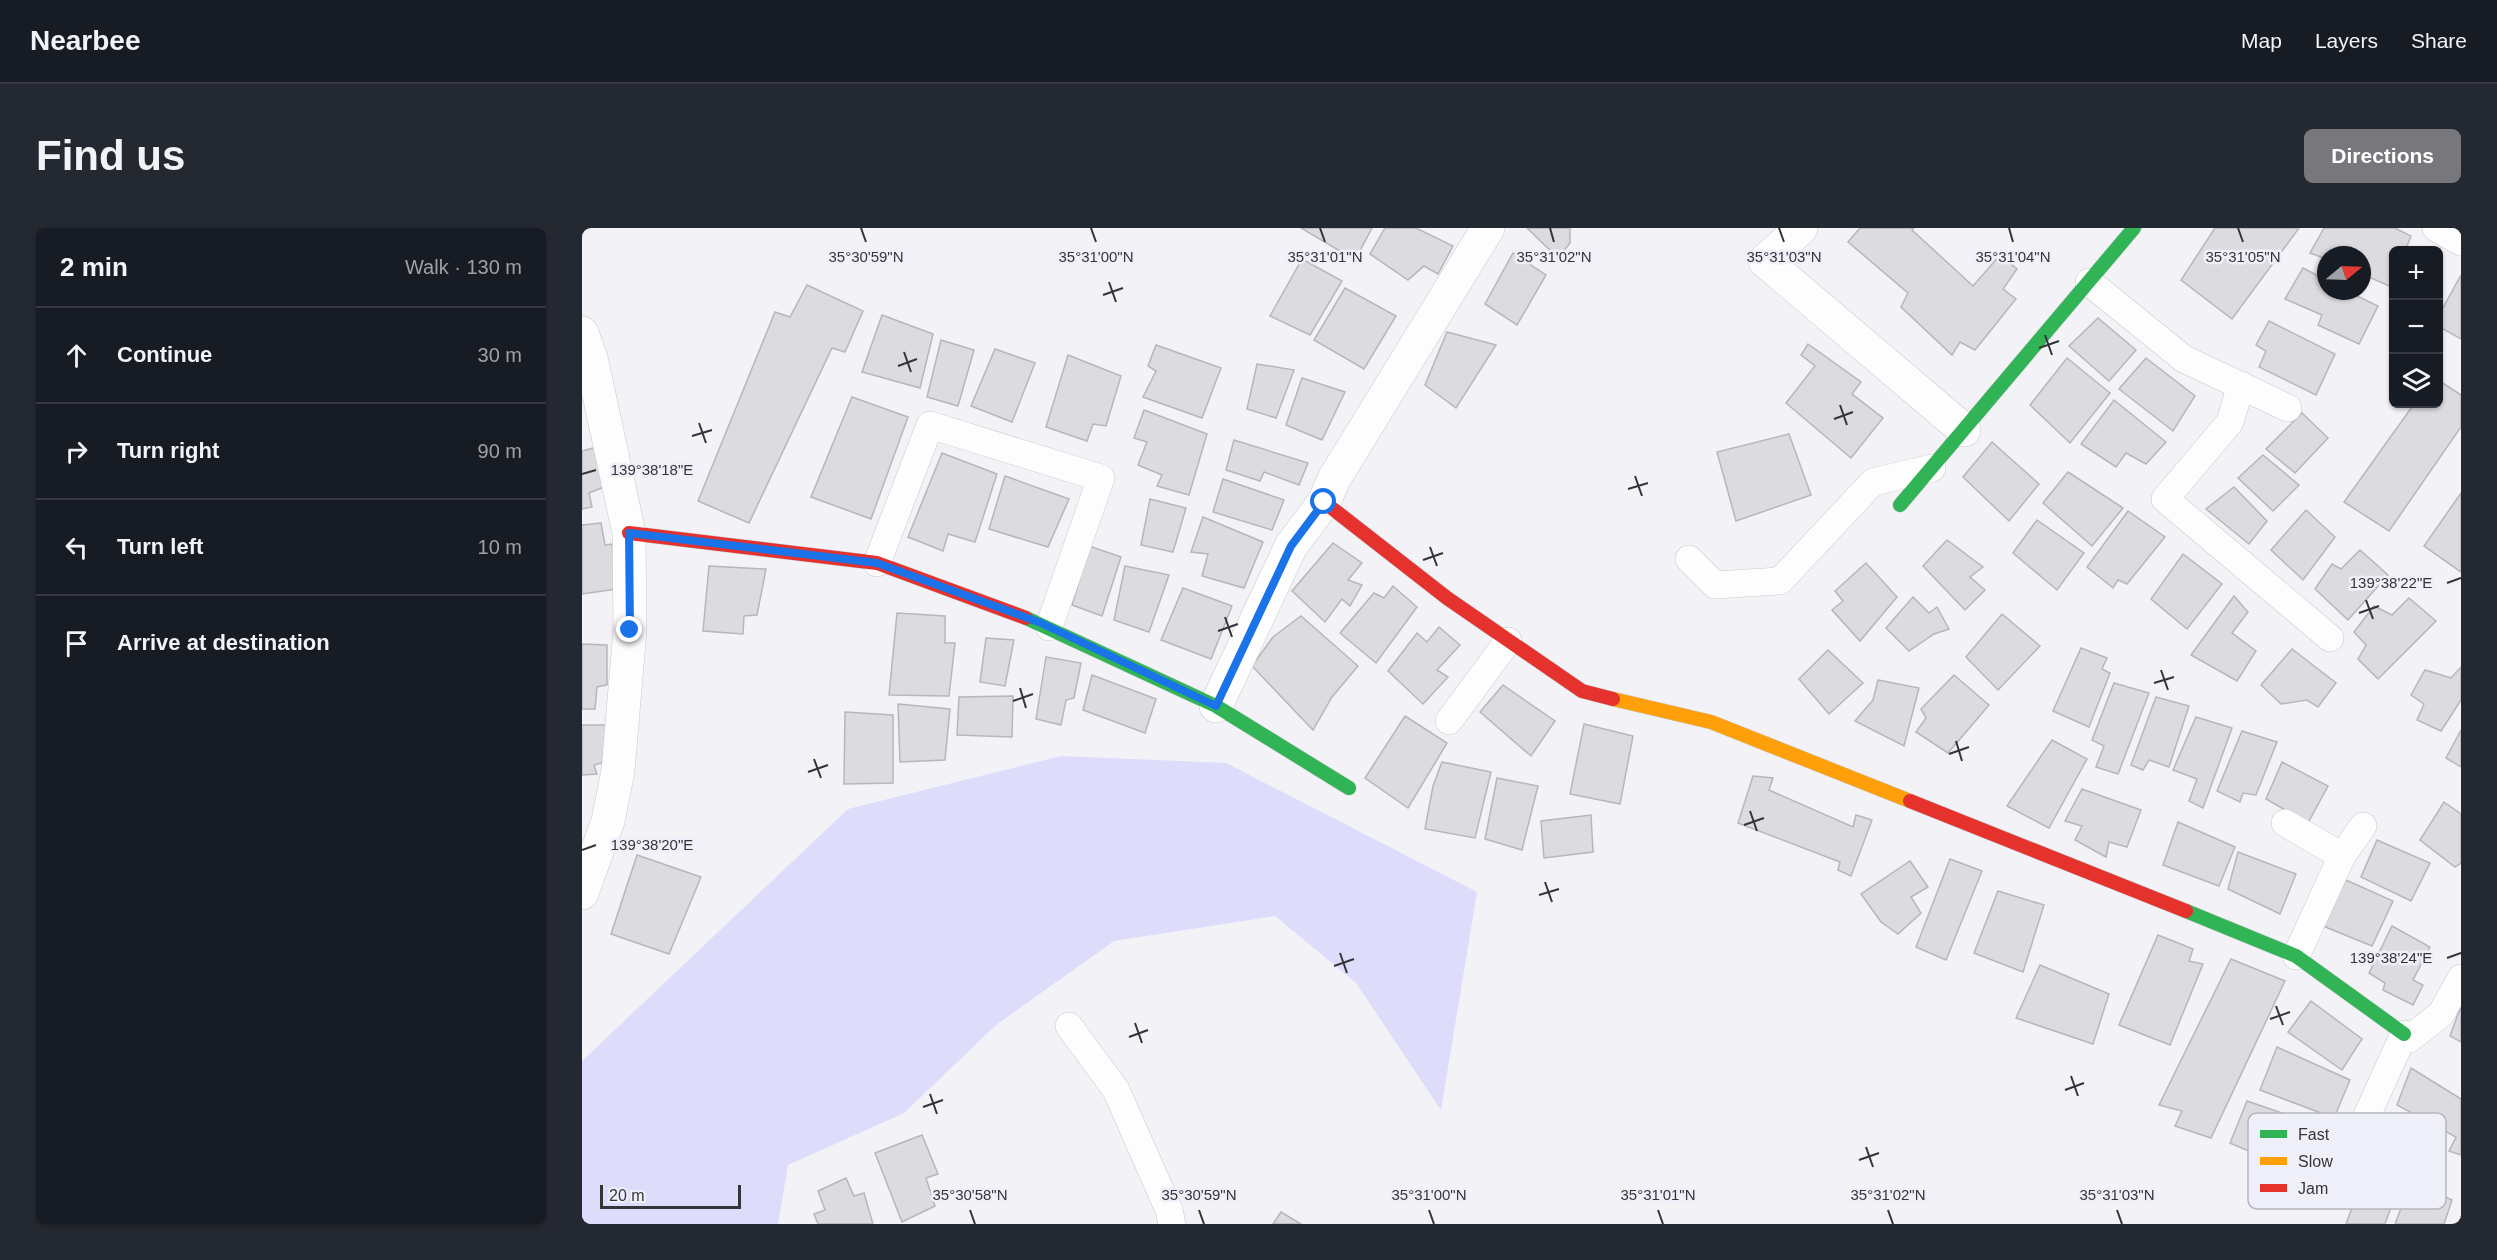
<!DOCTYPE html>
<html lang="en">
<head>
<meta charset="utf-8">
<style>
	:root { --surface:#171b24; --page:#242831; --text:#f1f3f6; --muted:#9ea1a6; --line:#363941; --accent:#77777c }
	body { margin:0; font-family:Helvetica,sans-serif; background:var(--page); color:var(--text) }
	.controls { position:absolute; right:18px; top:18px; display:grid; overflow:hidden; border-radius:9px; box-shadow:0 2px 4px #0004 }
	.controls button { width:54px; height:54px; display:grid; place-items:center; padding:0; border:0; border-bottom:2px solid var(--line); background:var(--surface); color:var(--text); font:30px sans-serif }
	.compass { position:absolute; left:1735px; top:18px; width:54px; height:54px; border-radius:50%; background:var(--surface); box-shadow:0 2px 4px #0004; rotate:71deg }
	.scale { position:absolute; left:18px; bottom:15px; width:141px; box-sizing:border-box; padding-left:6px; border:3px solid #353539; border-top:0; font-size:16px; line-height:21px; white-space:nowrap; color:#353539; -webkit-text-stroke:4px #efeffa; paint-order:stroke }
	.stop { position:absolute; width:18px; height:18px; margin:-14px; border:4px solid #1a73e8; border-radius:50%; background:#fff }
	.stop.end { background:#1a73e8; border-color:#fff; box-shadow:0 2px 6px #0008 }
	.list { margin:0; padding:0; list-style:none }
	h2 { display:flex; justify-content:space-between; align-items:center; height:78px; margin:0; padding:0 24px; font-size:26px }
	h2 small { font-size:20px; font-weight:400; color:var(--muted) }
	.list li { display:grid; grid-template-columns:39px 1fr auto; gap:18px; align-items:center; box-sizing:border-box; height:96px; padding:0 24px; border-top:2px solid var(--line) }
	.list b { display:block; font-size:22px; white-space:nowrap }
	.list em { font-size:20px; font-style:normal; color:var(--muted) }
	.icon { flex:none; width:33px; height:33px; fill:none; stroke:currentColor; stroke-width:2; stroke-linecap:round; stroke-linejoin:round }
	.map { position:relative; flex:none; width:1879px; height:996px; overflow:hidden; border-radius:9px }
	header { display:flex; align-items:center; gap:36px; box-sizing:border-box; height:84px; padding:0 30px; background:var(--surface); border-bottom:2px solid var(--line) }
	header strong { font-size:28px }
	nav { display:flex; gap:33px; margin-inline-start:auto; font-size:21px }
	.intro { display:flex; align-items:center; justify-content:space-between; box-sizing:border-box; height:144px; padding:0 36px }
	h1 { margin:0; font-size:42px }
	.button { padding:15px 27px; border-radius:9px; background:var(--accent); color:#fff; font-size:21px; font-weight:700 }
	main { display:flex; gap:36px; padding:0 36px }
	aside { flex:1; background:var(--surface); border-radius:9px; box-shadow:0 2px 4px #0004 }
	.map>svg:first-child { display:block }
	.green { fill:#dedcfb }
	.building { fill:#dcdbdf; stroke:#b7b6ba; stroke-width:1.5 }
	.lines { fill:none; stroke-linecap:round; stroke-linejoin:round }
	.lane-casing { stroke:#c9c9cd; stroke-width:28 }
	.street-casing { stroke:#c9c9cd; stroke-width:34 }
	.fast-casing { stroke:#c9c9cd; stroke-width:15 }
	.slow-casing { stroke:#c9c9cd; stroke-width:15 }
	.jam-casing { stroke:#c9c9cd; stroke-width:15 }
	.lane { stroke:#fdfdfe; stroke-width:27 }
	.street { stroke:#fdfdfe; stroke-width:33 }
	.fast { stroke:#30b455; stroke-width:14 }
	.slow { stroke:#ff9f0a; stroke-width:14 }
	.jam { stroke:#e5322d; stroke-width:14 }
	.route { stroke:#1a73e8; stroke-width:8 }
	.ticks { fill:none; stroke:#353539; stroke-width:2 }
	.key { fill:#efeffa; stroke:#b7b7c0; stroke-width:1.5 }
	.key-label { font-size:16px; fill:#353539 }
	.ticks-label { font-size:15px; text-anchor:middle; fill:#353539; stroke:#efeffa; stroke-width:5; stroke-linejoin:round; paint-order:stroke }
</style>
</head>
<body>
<header>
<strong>Nearbee</strong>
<nav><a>Map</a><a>Layers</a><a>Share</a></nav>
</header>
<div class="intro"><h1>Find us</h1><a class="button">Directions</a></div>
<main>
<aside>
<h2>2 min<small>Walk · 130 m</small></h2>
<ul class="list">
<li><svg class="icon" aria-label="ahead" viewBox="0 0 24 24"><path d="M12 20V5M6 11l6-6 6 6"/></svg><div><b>Continue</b></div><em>30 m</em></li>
<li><svg class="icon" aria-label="right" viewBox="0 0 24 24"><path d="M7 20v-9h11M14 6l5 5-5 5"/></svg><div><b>Turn right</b></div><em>90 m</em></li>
<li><svg class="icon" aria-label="left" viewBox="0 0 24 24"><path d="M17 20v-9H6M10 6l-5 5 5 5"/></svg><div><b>Turn left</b></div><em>10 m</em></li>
<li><svg class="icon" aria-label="arrive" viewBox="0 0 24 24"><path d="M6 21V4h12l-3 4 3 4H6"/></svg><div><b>Arrive at destination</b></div></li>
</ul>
</aside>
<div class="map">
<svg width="1879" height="996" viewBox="0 0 1879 996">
	<rect width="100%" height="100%" fill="#f2f2f7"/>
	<!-- green -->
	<path class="green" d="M 479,528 L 644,535 L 895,664 L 859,882 L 774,755 L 693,688 L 532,713 L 414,797 L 322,885 L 206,937 L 196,996 L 0,996 L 0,833 L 266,581 Z"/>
	<!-- building -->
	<g class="building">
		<path d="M 719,0 L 790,0 L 773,32 Z"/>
		<path d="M 803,0 L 834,0 L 871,18 L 856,46 L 842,38 L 826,52 L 788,26 Z"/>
		<path d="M 945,0 L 988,0 L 988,15 L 976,30 Z"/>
		<path d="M 1278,0 L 1332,0 L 1330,2 L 1391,58 L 1418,27 L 1435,41 L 1421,61 L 1434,71 L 1393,122 L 1378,114 L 1370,127 L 1319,79 L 1326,65 L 1266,14 Z"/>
		<path d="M 1633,0 L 1717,0 L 1650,91 L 1599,52 Z"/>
		<path d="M 1742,0 L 1813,0 L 1829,8 L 1825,18 L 1837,22 L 1812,22 L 1812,60 L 1780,46 L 1780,27 L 1744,27 L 1744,31 L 1728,25 Z"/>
		<path d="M 931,25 L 964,47 L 935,97 L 903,76 Z"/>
		<path d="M 720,31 L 760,53 L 728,107 L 688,88 Z"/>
		<path d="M 1721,40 L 1744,52 L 1744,63 L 1765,63 L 1796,78 L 1777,116 L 1736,97 L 1740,87 L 1703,71 Z"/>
		<path d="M 1879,47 L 1879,111 L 1856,98 L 1856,89 Z"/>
		<path d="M 225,57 L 281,83 L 263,124 L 250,120 L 167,295 L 116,273 L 193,84 L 208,89 Z"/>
		<path d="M 763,60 L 814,88 L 782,141 L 732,112 Z"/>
		<path d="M 300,87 L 351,106 L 338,160 L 280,144 Z"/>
		<path d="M 1516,90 L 1554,122 L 1527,153 L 1487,118 Z"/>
		<path d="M 1687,93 L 1753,126 L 1734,167 L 1677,139 L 1684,123 L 1674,117 Z"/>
		<path d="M 865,104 L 914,117 L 874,180 L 843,157 Z"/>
		<path d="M 359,112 L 392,122 L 376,178 L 345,169 Z"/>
		<path d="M 1226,116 L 1279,154 L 1270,166 L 1301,190 L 1269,230 L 1204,175 L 1233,138 L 1219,127 Z"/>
		<path d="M 574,117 L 639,140 L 620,190 L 561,169 L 574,143 L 566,138 Z"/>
		<path d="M 413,121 L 453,135 L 430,194 L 389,178 Z"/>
		<path d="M 486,127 L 539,148 L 524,198 L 511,196 L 505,213 L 464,199 Z"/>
		<path d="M 1485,130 L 1528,165 L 1488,215 L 1448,177 Z"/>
		<path d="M 1564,130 L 1613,168 L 1591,203 L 1537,161 Z"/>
		<path d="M 675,136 L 712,142 L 694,190 L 665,181 Z"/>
		<path d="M 720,150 L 763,164 L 740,212 L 704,197 Z"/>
		<path d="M 1856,152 L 1879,167 L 1879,199 L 1807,303 L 1762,274 L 1832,176 L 1856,176 Z"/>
		<path d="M 270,169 L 326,189 L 289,291 L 229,269 Z"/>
		<path d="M 1532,172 L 1584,214 L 1564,236 L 1544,225 L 1534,239 L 1499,216 Z"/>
		<path d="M 562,182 L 625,206 L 607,267 L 575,258 L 580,247 L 556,237 L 565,214 L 552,210 Z"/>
		<path d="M 1720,185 L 1746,210 L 1713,245 L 1684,221 Z"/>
		<path d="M 1207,206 L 1229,267 L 1154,293 L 1135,224 Z"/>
		<path d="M 652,212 L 726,235 L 717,257 L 682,244 L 678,253 L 644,242 Z"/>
		<path d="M 1410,214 L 1457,256 L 1427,293 L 1381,249 Z"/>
		<path d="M 15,219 L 27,257 L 7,265 L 10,279 L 0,281 L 0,223 Z"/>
		<path d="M 360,225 L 415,246 L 393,314 L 366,306 L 361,323 L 326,309 Z"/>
		<path d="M 1681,227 L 1717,257 L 1691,283 L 1656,250 Z"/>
		<path d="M 1486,244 L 1541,280 L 1510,318 L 1461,275 Z"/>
		<path d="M 423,248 L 487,271 L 466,319 L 407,301 Z"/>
		<path d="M 641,251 L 702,272 L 690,302 L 631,284 Z"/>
		<path d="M 1652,259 L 1685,293 L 1667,316 L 1624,281 Z"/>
		<path d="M 1879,265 L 1879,344 L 1842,318 Z"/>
		<path d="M 568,271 L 604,280 L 591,324 L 559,317 Z"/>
		<path d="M 1724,282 L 1753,309 L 1721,352 L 1689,322 Z"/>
		<path d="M 1546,283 L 1583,309 L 1545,356 L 1536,352 L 1531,360 L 1505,339 Z"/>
		<path d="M 621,289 L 681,314 L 662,360 L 620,348 L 626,326 L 609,324 Z"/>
		<path d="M 1455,292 L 1502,325 L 1475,362 L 1431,325 Z"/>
		<path d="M 19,295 L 23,317 L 30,316 L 34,361 L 0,366 L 0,297 Z"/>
		<path d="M 1365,312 L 1401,339 L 1388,349 L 1403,362 L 1383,382 L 1341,338 Z"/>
		<path d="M 751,315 L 780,335 L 766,352 L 780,357 L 768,378 L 760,371 L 743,394 L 710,363 Z"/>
		<path d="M 507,318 L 539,329 L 520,388 L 490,377 Z"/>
		<path d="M 1778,322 L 1806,347 L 1766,392 L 1733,361 L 1750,336 L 1759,341 Z"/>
		<path d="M 1601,326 L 1640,356 L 1605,401 L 1569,371 Z"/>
		<path d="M 1284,335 L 1315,369 L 1278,413 L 1250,382 L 1261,373 L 1253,363 Z"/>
		<path d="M 127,338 L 184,341 L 175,387 L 162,388 L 161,406 L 121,403 Z"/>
		<path d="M 543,338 L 587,347 L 567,404 L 532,392 Z"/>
		<path d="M 811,358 L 835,379 L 794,435 L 758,405 L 792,365 L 802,370 Z"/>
		<path d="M 601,360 L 650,378 L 629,431 L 579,412 Z"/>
		<path d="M 1652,368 L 1666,384 L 1650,405 L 1674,423 L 1655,453 L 1609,427 Z"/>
		<path d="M 1331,369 L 1347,385 L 1355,379 L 1367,401 L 1352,406 L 1327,423 L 1304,400 Z"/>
		<path d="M 1827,370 L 1854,393 L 1796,451 L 1776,431 L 1784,417 L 1772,404 L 1792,378 L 1810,387 Z"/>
		<path d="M 315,385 L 363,388 L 363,415 L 373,415 L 367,468 L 307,467 Z"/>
		<path d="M 1420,386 L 1458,418 L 1416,462 L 1384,429 Z"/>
		<path d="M 719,388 L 776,438 L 750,469 L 731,502 L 670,438 L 691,409 Z"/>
		<path d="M 857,399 L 878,417 L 855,442 L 866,449 L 841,476 L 806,443 L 835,405 L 845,414 Z"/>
		<path d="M 404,410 L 432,412 L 423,458 L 398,454 Z"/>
		<path d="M 0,416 L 25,417 L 25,457 L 15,459 L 13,481 L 0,481 Z"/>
		<path d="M 1499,420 L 1525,430 L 1520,441 L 1528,445 L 1507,499 L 1471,483 Z"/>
		<path d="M 1710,421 L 1754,455 L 1736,479 L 1725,472 L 1699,476 L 1679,457 Z"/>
		<path d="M 1246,422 L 1281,455 L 1247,486 L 1217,451 Z"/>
		<path d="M 464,429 L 499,435 L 492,470 L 484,472 L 479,497 L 454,491 Z"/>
		<path d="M 1879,439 L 1879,472 L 1859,503 L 1835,492 L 1842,476 L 1829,467 L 1843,442 L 1869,450 Z"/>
		<path d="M 510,447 L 574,471 L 563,505 L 501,482 Z"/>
		<path d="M 1372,447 L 1407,477 L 1366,525 L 1334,504 L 1344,490 L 1339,481 Z"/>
		<path d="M 1296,452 L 1337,460 L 1322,518 L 1273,493 L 1291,472 Z"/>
		<path d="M 1532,455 L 1567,465 L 1536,546 L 1514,539 L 1522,518 L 1510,512 Z"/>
		<path d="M 921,457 L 973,493 L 949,528 L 898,484 Z"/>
		<path d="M 431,468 L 430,509 L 375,507 L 377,469 Z"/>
		<path d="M 1574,469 L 1607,478 L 1587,539 L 1567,532 L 1561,542 L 1549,537 Z"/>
		<path d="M 316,476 L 368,481 L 363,532 L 318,534 Z"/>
		<path d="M 263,484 L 311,487 L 311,555 L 262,556 Z"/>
		<path d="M 823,488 L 865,515 L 826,580 L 783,550 Z"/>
		<path d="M 1614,489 L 1650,500 L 1621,580 L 1607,573 L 1615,551 L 1591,542 Z"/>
		<path d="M 1002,496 L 1051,508 L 1038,576 L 988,566 Z"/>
		<path d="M 0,497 L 25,497 L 20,535 L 12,537 L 15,546 L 0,547 Z"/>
		<path d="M 1879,502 L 1879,539 L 1864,530 Z"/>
		<path d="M 1660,503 L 1695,514 L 1674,567 L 1661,565 L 1658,574 L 1635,563 Z"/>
		<path d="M 1470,512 L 1505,531 L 1467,600 L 1425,578 Z"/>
		<path d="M 860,534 L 909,544 L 893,610 L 843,601 L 851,558 Z"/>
		<path d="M 1700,534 L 1746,558 L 1726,595 L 1684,571 Z"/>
		<path d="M 1171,548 L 1191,550 L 1187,562 L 1271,599 L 1274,587 L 1290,592 L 1269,648 L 1256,642 L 1258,634 L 1156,595 Z"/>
		<path d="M 915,550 L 956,558 L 940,622 L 903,611 Z"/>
		<path d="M 1500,561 L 1559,582 L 1545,619 L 1527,614 L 1524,629 L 1493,612 L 1500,598 L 1483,593 Z"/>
		<path d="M 1862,574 L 1879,586 L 1879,635 L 1873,639 L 1838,612 Z"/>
		<path d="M 1009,587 L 1011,624 L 962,630 L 959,593 Z"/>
		<path d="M 1596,594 L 1653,619 L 1637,658 L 1581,637 Z"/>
		<path d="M 1795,612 L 1848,635 L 1829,673 L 1779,649 Z"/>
		<path d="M 1656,624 L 1714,646 L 1698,686 L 1646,661 Z"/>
		<path d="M 55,627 L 119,649 L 87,726 L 29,706 Z"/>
		<path d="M 1368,631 L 1400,643 L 1364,732 L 1334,719 Z"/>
		<path d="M 1328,633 L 1346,659 L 1329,669 L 1339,685 L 1316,706 L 1299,694 L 1279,666 Z"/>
		<path d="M 1764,652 L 1811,673 L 1790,718 L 1741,698 Z"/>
		<path d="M 1416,663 L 1462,677 L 1441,744 L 1392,725 Z"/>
		<path d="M 1810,698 L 1848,719 L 1831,752 L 1841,757 L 1831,777 L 1801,762 L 1803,755 L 1787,745 Z"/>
		<path d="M 1576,707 L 1611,721 L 1607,733 L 1621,736 L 1588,817 L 1537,797 Z"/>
		<path d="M 1649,731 L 1703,753 L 1629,910 L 1593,898 L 1600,883 L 1577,877 Z"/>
		<path d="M 1458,737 L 1527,766 L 1511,816 L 1434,790 Z"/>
		<path d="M 1729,773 L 1780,811 L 1760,842 L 1706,804 Z"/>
		<path d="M 1879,778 L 1879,814 L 1868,808 Z"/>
		<path d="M 1695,819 L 1768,852 L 1752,890 L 1678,862 Z"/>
		<path d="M 1829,840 L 1879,871 L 1879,927 L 1867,923 L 1874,909 L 1815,877 Z"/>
		<path d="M 1665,873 L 1741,899 L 1724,939 L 1737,946 L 1726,976 L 1682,960 L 1695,935 L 1648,915 Z"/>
		<path d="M 340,907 L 356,946 L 344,950 L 353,978 L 320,994 L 293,925 Z"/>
		<path d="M 1780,929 L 1821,945 L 1803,996 L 1764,996 L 1779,955 L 1767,949 Z"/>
		<path d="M 264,950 L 272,968 L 282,965 L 291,996 L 236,996 L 232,986 L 243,982 L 236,963 Z"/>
		<path d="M 1829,954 L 1870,972 L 1862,996 L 1813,996 Z"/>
		<path d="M 699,984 L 719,996 L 691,996 Z"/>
	</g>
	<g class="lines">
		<defs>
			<g id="lane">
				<path d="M 1854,0 L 1879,14"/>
				<path d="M 1507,54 L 1602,131 L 1706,180"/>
				<path d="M 1659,157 L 1648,194 L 1583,271 L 1748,410"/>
				<path d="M 1107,331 L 1133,357 L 1198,353 L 1291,254 L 1350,240"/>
				<path d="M 295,335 L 348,197 L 519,250 L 467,399"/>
				<path d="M 867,493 L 926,413"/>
				<path d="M 1703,595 L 1760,628"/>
				<path d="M 1714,728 L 1760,628 L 1781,598"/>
				<path d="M 487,798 L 534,862 L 587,982 L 590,996"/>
				<path d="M 1782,894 L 1826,914"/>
				<path d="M 1768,925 L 1822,806 L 1827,811 L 1859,786 L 1879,750"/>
			</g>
			<g id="street">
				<path d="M 1219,0 L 1183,33 L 1382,202"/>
				<path d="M 0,105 L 9,130 L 47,305 L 48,402 L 36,543 L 26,593 L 0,665"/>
				<path d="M 634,478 L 709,318 L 742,274 L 752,251 L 906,0"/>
			</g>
			<g id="fast">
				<path d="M 1318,277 L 1552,0"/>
				<path d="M 444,390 L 634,478 L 767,560"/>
				<path d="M 1604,683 L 1714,728 L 1822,806"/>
			</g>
			<path id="slow" d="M 1031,471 L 1129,494 L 1328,573"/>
			<g id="jam">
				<path d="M 742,274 L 865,370 L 1000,463 L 1031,471"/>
				<path d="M 47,305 L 295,335 L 444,390"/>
				<path d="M 1328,573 L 1604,683"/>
			</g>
		</defs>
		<!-- lane casing -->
		<use href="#lane" class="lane-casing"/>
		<!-- street casing -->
		<use href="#street" class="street-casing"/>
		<!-- fast casing -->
		<use href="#fast" class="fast-casing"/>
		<!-- slow casing -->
		<use href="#slow" class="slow-casing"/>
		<!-- jam casing -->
		<use href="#jam" class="jam-casing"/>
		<!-- lane -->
		<use href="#lane" class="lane"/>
		<!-- street -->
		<use href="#street" class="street"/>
		<!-- fast -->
		<use href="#fast" class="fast"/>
		<!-- slow -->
		<use href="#slow" class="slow"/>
		<!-- jam -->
		<use href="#jam" class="jam"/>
	</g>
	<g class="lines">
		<!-- route -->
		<path class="route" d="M 48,402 L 47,305 L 295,335 L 459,395 L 634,478 L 709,318 L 742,274"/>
	</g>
	<!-- ticks -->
	<path class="ticks" d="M 279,0 L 284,14M 509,0 L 514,14M 738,0 L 743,14M 968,0 L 972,14M 1197,0 L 1202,14M 1427,0 L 1431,14M 1656,0 L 1661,14M 527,54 L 534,74M 521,67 L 541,60M 1463,107 L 1470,127M 1457,120 L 1477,113M 322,124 L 329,144M 316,138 L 335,131M 1258,177 L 1265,197M 1252,191 L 1271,184M 117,195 L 124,215M 110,208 L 130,202M 0,246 L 14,242M 1053,248 L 1060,268M 1046,261 L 1066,255M 848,319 L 855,338M 841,332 L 861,325M 1865,355 L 1879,350M 1784,372 L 1791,391M 1777,385 L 1797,378M 643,389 L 650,409M 636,403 L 656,396M 1579,442 L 1586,462M 1572,455 L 1592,449M 438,460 L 444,480M 431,473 L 451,466M 1374,513 L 1380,533M 1367,526 L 1387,519M 232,531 L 239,550M 226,544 L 246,537M 1168,583 L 1175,603M 1162,597 L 1182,590M 0,622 L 14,617M 963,654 L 970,674M 957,667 L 977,661M 758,725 L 765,745M 1865,730 L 1879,725M 752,738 L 772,731M 1694,778 L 1701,797M 1688,791 L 1708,784M 553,795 L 560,815M 547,809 L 566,802M 1489,848 L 1496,868M 1483,862 L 1502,855M 348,866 L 355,886M 341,879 L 361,872M 1284,919 L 1291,939M 1277,932 L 1297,925M 388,982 L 393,996M 617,982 L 622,996M 847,982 L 852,996M 1076,982 L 1081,996M 1306,982 L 1311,996M 1535,982 L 1540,996"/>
	<!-- legend -->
	<rect x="1666" y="885" width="198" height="96" rx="9" class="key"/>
	<rect x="1678" y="902" width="27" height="8" fill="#30b455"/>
	<rect x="1678" y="929" width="27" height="8" fill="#ff9f0a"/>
	<rect x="1678" y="956" width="27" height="8" fill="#e5322d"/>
	<g class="key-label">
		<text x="1716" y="912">Fast</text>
		<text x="1716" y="939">Slow</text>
		<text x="1716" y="966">Jam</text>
	</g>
	<g class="ticks-label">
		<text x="284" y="34">35°30'59"N</text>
		<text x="514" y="34">35°31'00"N</text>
		<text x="743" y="34">35°31'01"N</text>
		<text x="972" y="34">35°31'02"N</text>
		<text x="1202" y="34">35°31'03"N</text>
		<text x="1431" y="34">35°31'04"N</text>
		<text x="1661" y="34">35°31'05"N</text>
		<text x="70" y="247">139°38'18"E</text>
		<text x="1809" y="360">139°38'22"E</text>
		<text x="70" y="622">139°38'20"E</text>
		<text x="1809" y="735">139°38'24"E</text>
		<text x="388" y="972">35°30'58"N</text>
		<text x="617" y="972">35°30'59"N</text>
		<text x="847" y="972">35°31'00"N</text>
		<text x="1076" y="972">35°31'01"N</text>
		<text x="1306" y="972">35°31'02"N</text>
		<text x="1535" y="972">35°31'03"N</text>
	</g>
</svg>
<div class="controls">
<button>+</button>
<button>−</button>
<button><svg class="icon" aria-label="layers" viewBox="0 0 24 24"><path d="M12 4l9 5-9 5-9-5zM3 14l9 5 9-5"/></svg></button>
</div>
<svg class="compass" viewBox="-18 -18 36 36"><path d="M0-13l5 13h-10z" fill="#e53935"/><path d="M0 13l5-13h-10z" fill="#9ea1a6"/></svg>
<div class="scale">20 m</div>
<div class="stop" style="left:742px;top:274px"></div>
<div class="stop end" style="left:48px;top:402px"></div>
</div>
</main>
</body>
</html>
